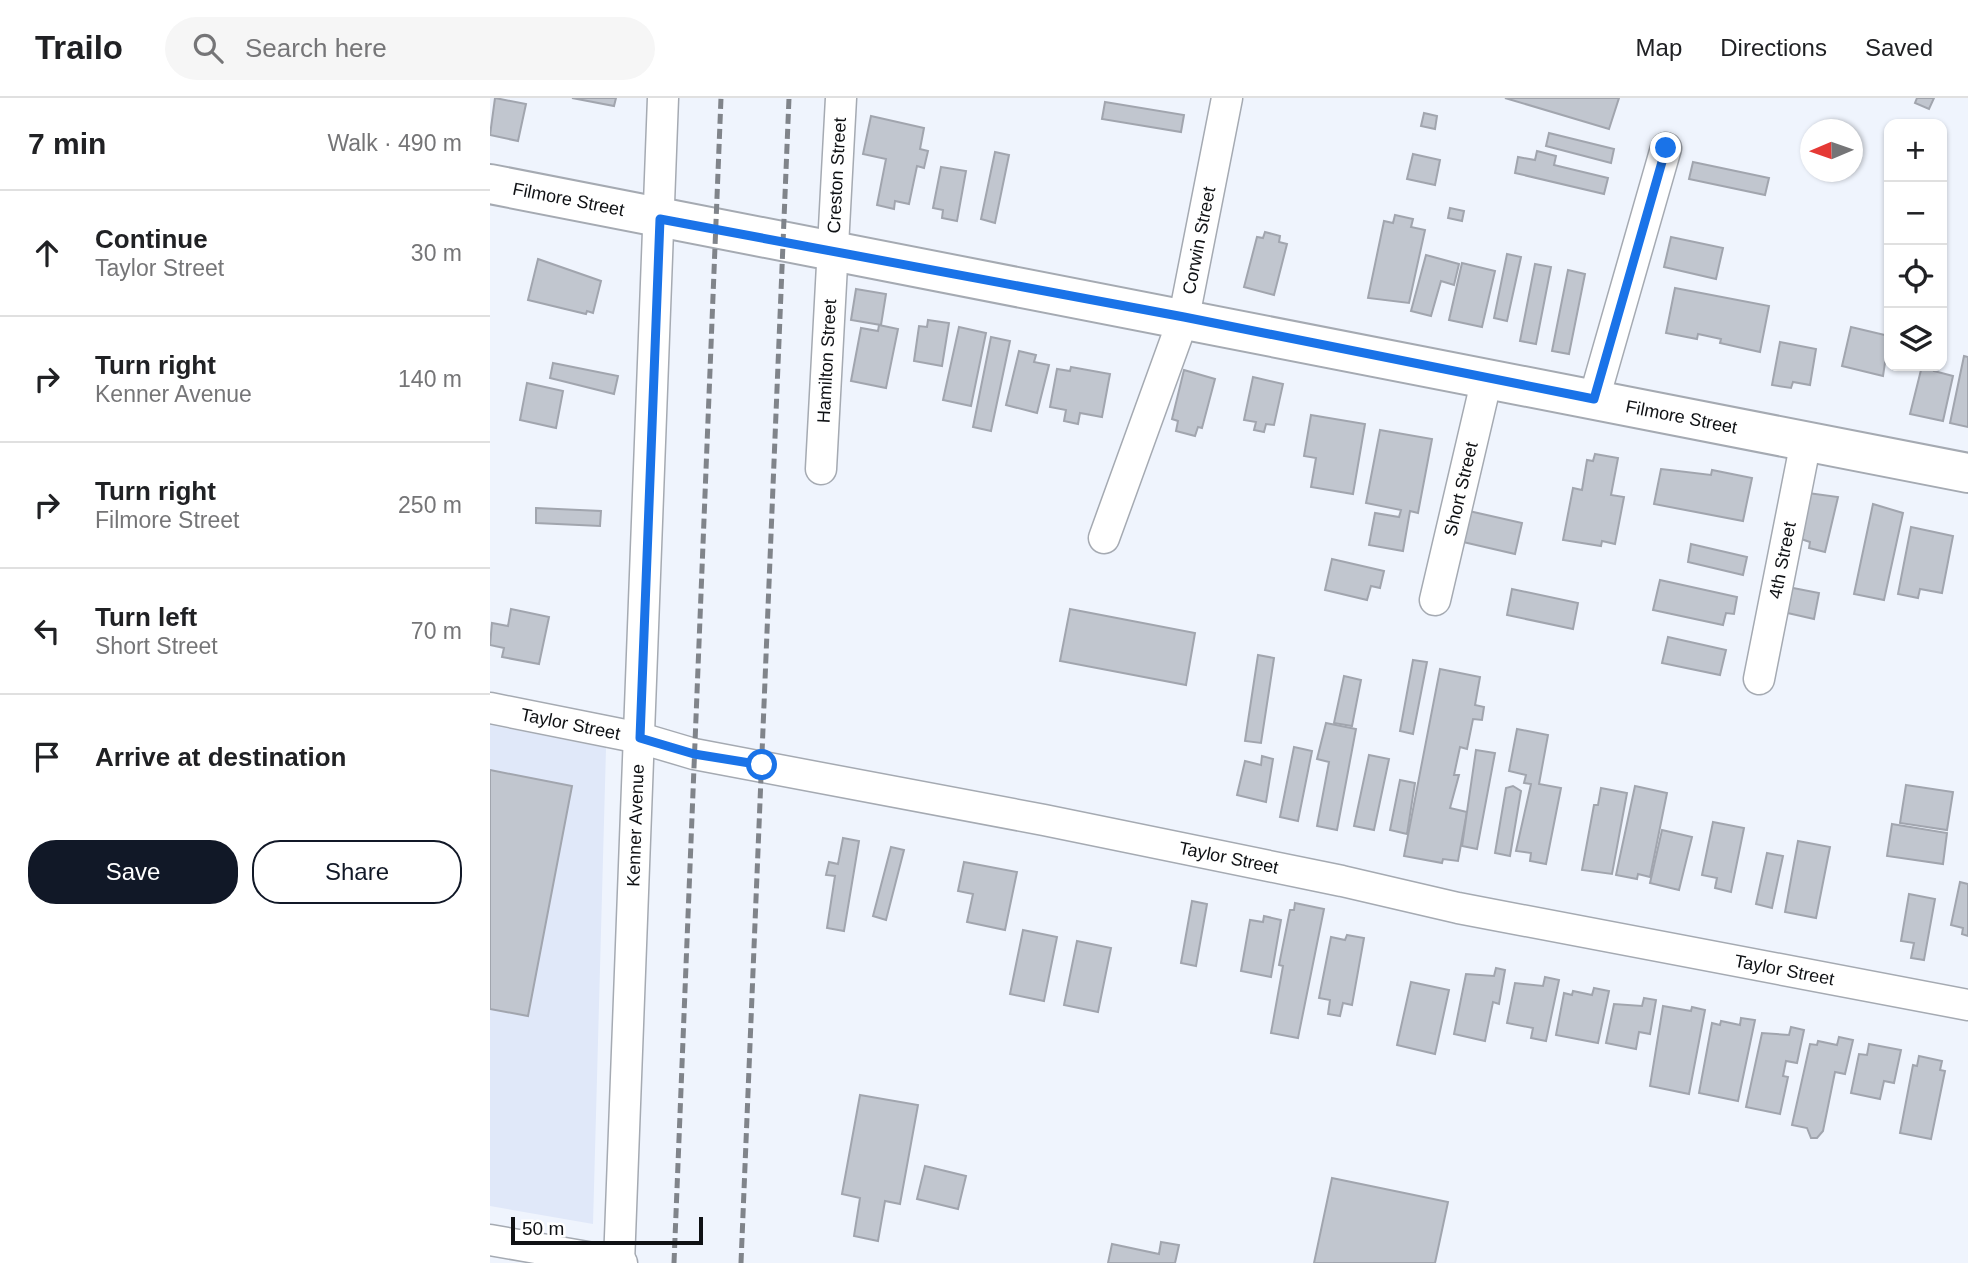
<!DOCTYPE html>
<html lang="en">
<head>
<meta charset="utf-8">
<style>
	:root { --surface:#fff; --page:#f6f6f6; --text:#202124; --muted:#757577; --line:#e0e0e0; --accent:#111827 }
	body { margin:0; font-family:Arial,sans-serif; background:var(--page); color:var(--text) }
	.controls { position:absolute; right:21px; top:21px; display:grid; overflow:hidden; border-radius:14px; box-shadow:0 2px 5px #0004 }
	.controls button { width:63px; height:63px; display:grid; place-items:center; padding:0; border:0; border-bottom:2px solid var(--line); background:var(--surface); color:var(--text); font:35px sans-serif }
	.compass { position:absolute; left:1310px; top:21px; width:63px; height:63px; border-radius:50%; background:var(--surface); box-shadow:0 2px 5px #0004; rotate:268deg }
	.scale { position:absolute; left:21px; bottom:18px; width:192px; box-sizing:border-box; padding-left:7px; border:4px solid #0f1114; border-top:0; font-size:19px; line-height:24px; white-space:nowrap; color:#0f1114; -webkit-text-stroke:5px #fff; paint-order:stroke }
	.stop { position:absolute; width:21px; height:21px; margin:-16px; border:5px solid #1a73e8; border-radius:50%; background:#fff }
	.stop.end { background:#1a73e8; border-color:#fff; box-shadow:0 2px 7px #0008 }
	.list { margin:0; padding:0; list-style:none }
	h2 { display:flex; justify-content:space-between; align-items:center; height:91px; margin:0; padding:0 28px; font-size:30px }
	h2 small { font-size:23px; font-weight:400; color:var(--muted) }
	.list li { display:grid; grid-template-columns:46px 1fr auto; gap:21px; align-items:center; box-sizing:border-box; height:126px; padding:0 28px; border-top:2px solid var(--line) }
	.list b { display:block; font-size:26px; white-space:nowrap }
	.list p { margin:0; font-size:23px; white-space:nowrap; color:var(--muted) }
	.list em { font-size:23px; font-style:normal; color:var(--muted) }
	.actions { display:flex; gap:14px; padding:21px 28px }
	.actions a { flex:1; padding:16px 0; border:2px solid var(--accent); border-radius:28px; text-align:center; font-size:24px; color:var(--accent) }
	.actions .main { background:var(--accent); color:#fff }
	.icon { flex:none; width:38px; height:38px; fill:none; stroke:currentColor; stroke-width:2; stroke-linecap:round; stroke-linejoin:round }
	.map { position:relative; flex:none; width:1478px; height:1165px; overflow:hidden }
	header { display:flex; align-items:center; gap:42px; box-sizing:border-box; height:98px; padding:0 35px; background:var(--surface); border-bottom:2px solid var(--line) }
	header strong { font-size:33px }
	nav { display:flex; gap:38px; margin-inline-start:auto; font-size:24px }
	.search { width:490px; height:63px; background:var(--page); display:flex; align-items:center; gap:18px; box-sizing:border-box; padding:0 24px; border-radius:38px; color:var(--muted); font-size:26px }
	main { display:flex }
	aside { flex:1; background:var(--surface) }
	.map>svg:first-child { display:block }
	.built { fill:#e0e8f9 }
	.building { fill:#c1c6cf; stroke:#a1a5ae; stroke-width:2 }
	.lines { fill:none; stroke-linecap:round; stroke-linejoin:round }
	.street-casing { stroke:#a5aab2; stroke-width:33 }
	.secondary-casing { stroke:#a5aab2; stroke-width:42 }
	.street { stroke:#fff; stroke-width:30 }
	.secondary { stroke:#fff; stroke-width:38 }
	.rail { stroke:#80848a; stroke-width:5; stroke-dasharray:10 5; stroke-linecap:butt }
	.route { stroke:#1a73e8; stroke-width:9 }
	.labels { text-anchor:middle; stroke-width:5; stroke-linejoin:round; paint-order:stroke }
	.street-label { font-size:18px; fill:#0f1114; stroke:#fff }
</style>
</head>
<body>
<header>
<strong>Trailo</strong>
<div class="search"><svg class="icon" aria-label="search" viewBox="0 0 24 24"><circle cx="10" cy="10" r="6"/><path d="M15 15l6 6"/></svg>Search here</div>
<nav><a>Map</a><a>Directions</a><a>Saved</a></nav>
</header>
<main>
<aside>
<h2>7 min<small>Walk · 490 m</small></h2>
<ul class="list">
<li><svg class="icon" aria-label="ahead" viewBox="0 0 24 24"><path d="M12 20V5M6 11l6-6 6 6"/></svg><div><b>Continue</b><p>Taylor Street</p></div><em>30 m</em></li>
<li><svg class="icon" aria-label="right" viewBox="0 0 24 24"><path d="M7 20v-9h11M14 6l5 5-5 5"/></svg><div><b>Turn right</b><p>Kenner Avenue</p></div><em>140 m</em></li>
<li><svg class="icon" aria-label="right" viewBox="0 0 24 24"><path d="M7 20v-9h11M14 6l5 5-5 5"/></svg><div><b>Turn right</b><p>Filmore Street</p></div><em>250 m</em></li>
<li><svg class="icon" aria-label="left" viewBox="0 0 24 24"><path d="M17 20v-9H6M10 6l-5 5 5 5"/></svg><div><b>Turn left</b><p>Short Street</p></div><em>70 m</em></li>
<li><svg class="icon" aria-label="arrive" viewBox="0 0 24 24"><path d="M6 21V4h12l-3 4 3 4H6"/></svg><div><b>Arrive at destination</b></div></li>
</ul>
<div class="actions"><a class="main">Save</a><a>Share</a></div>
</aside>
<div class="map">
<svg width="1478" height="1165" viewBox="0 0 1478 1165">
	<rect width="100%" height="100%" fill="#eff4fd"/>
	<!-- built -->
	<path class="built" d="M 0,627 L 116,650 L 103,1126 L 0,1108 Z"/>
	<!-- building -->
	<g class="building">
		<path d="M 5,0 L 36,6 L 28,43 L 0,37 Z"/>
		<path d="M 82,0 L 126,0 L 124,8 Z"/>
		<path d="M 1015,0 L 1129,0 L 1119,31 Z"/>
		<path d="M 1427,0 L 1444,0 L 1439,11 L 1425,5 Z"/>
		<path d="M 615,4 L 694,17 L 691,34 L 612,21 Z"/>
		<path d="M 934,15 L 947,18 L 945,31 L 931,28 Z"/>
		<path d="M 381,18 L 434,30 L 430,51 L 438,53 L 434,70 L 427,68 L 419,106 L 405,103 L 404,111 L 387,107 L 396,61 L 373,56 Z"/>
		<path d="M 1059,35 L 1124,51 L 1121,65 L 1056,48 Z"/>
		<path d="M 1047,53 L 1066,58 L 1064,67 L 1118,80 L 1114,96 L 1025,75 L 1028,59 L 1045,62 Z"/>
		<path d="M 505,54 L 519,57 L 505,125 L 491,121 Z"/>
		<path d="M 923,56 L 950,62 L 945,87 L 917,81 Z"/>
		<path d="M 1203,64 L 1279,80 L 1275,97 L 1199,81 Z"/>
		<path d="M 451,69 L 476,73 L 467,123 L 452,120 L 453,112 L 443,110 Z"/>
		<path d="M 960,110 L 974,113 L 972,123 L 958,120 Z"/>
		<path d="M 905,117 L 923,121 L 921,129 L 935,132 L 919,205 L 878,200 L 894,123 L 903,125 Z"/>
		<path d="M 775,134 L 790,138 L 789,144 L 797,146 L 784,197 L 754,189 L 767,139 L 773,140 Z"/>
		<path d="M 1181,139 L 1233,150 L 1226,181 L 1174,169 Z"/>
		<path d="M 1017,156 L 1031,159 L 1017,223 L 1004,220 Z"/>
		<path d="M 936,157 L 969,166 L 964,187 L 951,183 L 941,218 L 921,213 Z"/>
		<path d="M 48,161 L 111,183 L 103,215 L 97,213 L 96,216 L 38,202 Z"/>
		<path d="M 972,165 L 1005,173 L 992,229 L 959,222 Z"/>
		<path d="M 1045,166 L 1061,169 L 1046,246 L 1030,243 Z"/>
		<path d="M 1078,172 L 1095,176 L 1079,256 L 1062,253 Z"/>
		<path d="M 1185,190 L 1279,208 L 1270,254 L 1230,245 L 1231,241 L 1208,236 L 1207,241 L 1176,235 Z"/>
		<path d="M 366,191 L 396,196 L 391,227 L 361,222 Z"/>
		<path d="M 438,222 L 459,225 L 452,268 L 424,263 L 429,228 L 437,229 Z"/>
		<path d="M 389,227 L 408,231 L 396,290 L 361,283 L 371,230 L 388,233 Z"/>
		<path d="M 469,229 L 496,235 L 481,308 L 453,302 Z"/>
		<path d="M 1361,229 L 1399,238 L 1393,278 L 1352,268 Z"/>
		<path d="M 501,239 L 520,243 L 501,333 L 483,329 Z"/>
		<path d="M 1290,244 L 1326,251 L 1320,287 L 1303,284 L 1301,290 L 1282,287 Z"/>
		<path d="M 529,253 L 546,257 L 544,264 L 559,267 L 547,315 L 516,307 Z"/>
		<path d="M 1474,258 L 1478,259 L 1478,329 L 1460,325 Z"/>
		<path d="M 63,265 L 128,278 L 124,296 L 60,280 Z"/>
		<path d="M 1432,268 L 1445,268 L 1444,273 L 1463,278 L 1453,323 L 1420,316 Z"/>
		<path d="M 581,269 L 620,276 L 612,319 L 590,315 L 588,326 L 574,323 L 576,312 L 560,309 L 567,271 L 580,273 Z"/>
		<path d="M 694,272 L 725,281 L 712,330 L 708,329 L 705,338 L 686,333 L 688,323 L 682,321 Z"/>
		<path d="M 763,279 L 793,286 L 784,327 L 776,326 L 774,334 L 764,332 L 766,324 L 754,322 Z"/>
		<path d="M 37,285 L 73,293 L 66,330 L 30,322 Z"/>
		<path d="M 821,317 L 875,326 L 863,396 L 821,389 L 826,360 L 814,358 Z"/>
		<path d="M 890,332 L 942,341 L 928,415 L 920,413 L 913,453 L 879,447 L 885,415 L 909,419 L 911,412 L 876,405 Z"/>
		<path d="M 1105,356 L 1128,360 L 1121,397 L 1134,399 L 1125,446 L 1112,443 L 1111,448 L 1073,442 L 1083,390 L 1092,392 L 1097,362 L 1103,363 Z"/>
		<path d="M 1171,371 L 1221,377 L 1222,372 L 1262,380 L 1253,423 L 1164,406 Z"/>
		<path d="M 1318,395 L 1348,399 L 1335,454 L 1319,450 L 1320,444 L 1311,441 Z"/>
		<path d="M 1383,406 L 1413,415 L 1394,502 L 1364,496 Z"/>
		<path d="M 46,410 L 111,413 L 110,428 L 46,425 Z"/>
		<path d="M 979,413 L 1032,425 L 1025,456 L 973,444 Z"/>
		<path d="M 1421,429 L 1463,438 L 1452,495 L 1430,491 L 1428,500 L 1408,496 Z"/>
		<path d="M 1201,446 L 1257,459 L 1253,477 L 1198,464 Z"/>
		<path d="M 842,461 L 894,473 L 890,490 L 881,488 L 877,502 L 835,492 Z"/>
		<path d="M 1170,482 L 1247,499 L 1244,516 L 1236,515 L 1233,527 L 1163,512 Z"/>
		<path d="M 1298,489 L 1329,495 L 1324,521 L 1293,514 Z"/>
		<path d="M 1022,491 L 1088,505 L 1083,531 L 1017,517 Z"/>
		<path d="M 21,511 L 59,519 L 49,566 L 12,559 L 14,550 L 0,547 L 2,525 L 18,528 Z"/>
		<path d="M 580,511 L 705,535 L 696,587 L 570,563 Z"/>
		<path d="M 1178,539 L 1236,552 L 1230,577 L 1172,565 Z"/>
		<path d="M 768,557 L 784,560 L 771,645 L 755,643 Z"/>
		<path d="M 923,562 L 937,564 L 923,636 L 910,633 Z"/>
		<path d="M 950,571 L 990,579 L 985,607 L 994,609 L 992,622 L 983,621 L 977,651 L 970,649 L 964,677 L 969,677 L 960,710 L 977,714 L 968,763 L 953,761 L 952,765 L 914,758 Z"/>
		<path d="M 854,578 L 871,582 L 862,628 L 844,625 Z"/>
		<path d="M 836,625 L 866,631 L 847,732 L 827,728 L 839,664 L 827,661 Z"/>
		<path d="M 1027,631 L 1058,637 L 1049,686 L 1071,690 L 1056,766 L 1040,763 L 1041,755 L 1026,753 L 1041,686 L 1034,685 L 1036,677 L 1019,673 Z"/>
		<path d="M 804,649 L 822,653 L 808,723 L 790,719 Z"/>
		<path d="M 986,652 L 1005,655 L 987,751 L 972,748 Z"/>
		<path d="M 879,657 L 899,661 L 884,732 L 864,728 Z"/>
		<path d="M 772,658 L 783,661 L 776,704 L 747,697 L 755,663 L 771,667 Z"/>
		<path d="M 0,672 L 82,688 L 38,918 L 0,911 Z"/>
		<path d="M 910,682 L 925,685 L 917,736 L 900,732 Z"/>
		<path d="M 1416,687 L 1463,694 L 1457,732 L 1410,725 Z"/>
		<path d="M 1023,688 L 1031,693 L 1020,758 L 1005,755 L 1016,690 Z"/>
		<path d="M 1145,688 L 1177,695 L 1160,779 L 1148,776 L 1147,781 L 1126,777 Z"/>
		<path d="M 1111,690 L 1137,695 L 1122,776 L 1092,772 L 1104,707 L 1108,707 Z"/>
		<path d="M 1223,724 L 1254,730 L 1241,794 L 1225,790 L 1227,780 L 1212,777 Z"/>
		<path d="M 1402,726 L 1457,735 L 1453,766 L 1397,758 Z"/>
		<path d="M 1172,732 L 1202,739 L 1189,792 L 1160,785 Z"/>
		<path d="M 353,740 L 369,743 L 354,833 L 337,830 L 345,778 L 336,777 L 339,764 L 348,766 Z"/>
		<path d="M 1308,743 L 1340,749 L 1326,820 L 1295,814 Z"/>
		<path d="M 401,749 L 414,752 L 396,822 L 383,818 Z"/>
		<path d="M 1277,755 L 1293,758 L 1282,810 L 1266,806 Z"/>
		<path d="M 474,764 L 527,774 L 515,832 L 477,824 L 483,796 L 468,793 Z"/>
		<path d="M 1470,784 L 1478,786 L 1478,838 L 1472,836 L 1473,830 L 1461,827 Z"/>
		<path d="M 1419,796 L 1445,801 L 1434,862 L 1421,860 L 1424,845 L 1411,843 Z"/>
		<path d="M 702,803 L 717,806 L 706,868 L 691,865 Z"/>
		<path d="M 805,805 L 834,811 L 808,940 L 781,935 L 793,868 L 789,867 L 800,812 L 804,812 Z"/>
		<path d="M 774,818 L 791,822 L 781,879 L 751,873 L 760,822 L 773,824 Z"/>
		<path d="M 533,832 L 567,839 L 554,903 L 520,896 Z"/>
		<path d="M 857,837 L 874,840 L 862,907 L 853,905 L 850,918 L 838,916 L 840,902 L 829,900 L 841,839 L 855,842 Z"/>
		<path d="M 587,843 L 621,850 L 608,914 L 574,907 Z"/>
		<path d="M 1006,870 L 1015,872 L 1009,906 L 1003,904 L 995,943 L 964,936 L 976,876 L 1004,878 Z"/>
		<path d="M 1055,879 L 1069,882 L 1056,943 L 1041,940 L 1043,930 L 1017,925 L 1025,885 L 1053,888 Z"/>
		<path d="M 921,884 L 959,892 L 945,956 L 907,947 Z"/>
		<path d="M 1104,890 L 1119,893 L 1108,945 L 1066,937 L 1074,895 L 1082,897 L 1083,893 L 1102,897 Z"/>
		<path d="M 1154,900 L 1166,902 L 1160,936 L 1149,934 L 1146,951 L 1116,945 L 1124,906 L 1152,908 Z"/>
		<path d="M 1173,908 L 1201,913 L 1202,909 L 1215,912 L 1199,996 L 1160,988 Z"/>
		<path d="M 1251,920 L 1265,922 L 1248,1003 L 1209,995 L 1222,925 L 1230,927 L 1231,923 L 1250,927 Z"/>
		<path d="M 1301,929 L 1314,932 L 1307,965 L 1296,963 L 1293,978 L 1298,979 L 1290,1016 L 1256,1009 L 1272,935 L 1299,937 Z"/>
		<path d="M 1349,939 L 1363,942 L 1355,976 L 1345,974 L 1333,1033 L 1327,1040 L 1321,1040 L 1317,1030 L 1302,1027 L 1320,946 L 1327,947 L 1328,943 L 1347,947 Z"/>
		<path d="M 1379,946 L 1411,952 L 1404,985 L 1394,983 L 1390,1001 L 1361,995 L 1369,956 L 1377,957 Z"/>
		<path d="M 1429,958 L 1452,963 L 1450,972 L 1455,973 L 1441,1041 L 1410,1035 L 1423,967 L 1427,968 Z"/>
		<path d="M 370,997 L 428,1007 L 410,1106 L 395,1103 L 388,1143 L 364,1138 L 370,1100 L 352,1096 Z"/>
		<path d="M 435,1068 L 476,1078 L 468,1111 L 427,1101 Z"/>
		<path d="M 842,1080 L 958,1104 L 945,1165 L 824,1165 Z"/>
		<path d="M 671,1144 L 689,1147 L 685,1165 L 618,1165 L 622,1146 L 669,1156 Z"/>
	</g>
	<g class="lines">
		<defs>
			<g id="street">
				<path d="M 1104,301 L 1176,50"/>
				<path id="s1" d="M 331,371 L 351,0"/>
				<path id="s2" d="M 614,440 L 694,219 L 737,0"/>
				<path id="s3" d="M 945,502 L 997,280"/>
				<path id="s4" d="M 1269,581 L 1316,343"/>
				<path id="s5" d="M 0,610 L 150,640 L 204,656 L 554,722 L 852,783 L 968,810 L 1478,907"/>
				<path d="M 0,1142 L 132,1165"/>
				<path id="s6" d="M 129,1165 L 173,0"/>
			</g>
			<g id="secondary">
				<path id="s7" d="M 0,86 L 1478,375"/>
			</g>
		</defs>
		<!-- street casing -->
		<use href="#street" class="street-casing"/>
		<!-- secondary casing -->
		<use href="#secondary" class="secondary-casing"/>
		<!-- street -->
		<use href="#street" class="street"/>
		<!-- secondary -->
		<use href="#secondary" class="secondary"/>
		<!-- rail -->
		<g class="rail">
			<path d="M 184,1165 L 231,0"/>
			<path d="M 251,1165 L 299,0"/>
		</g>
	</g>
	<g class="lines">
		<!-- route -->
		<path class="route" d="M 272,667 L 204,656 L 150,640 L 170,121 L 694,219 L 1104,301 L 1176,50"/>
	</g>
	<g class="labels">
		<!-- street labels -->
		<g class="street-label">
			<text dy="6" stroke="none"><textPath href="#s1" startOffset="294">Creston Street</textPath></text>
			<text dy="6" stroke="none"><textPath href="#s7" startOffset="80">Filmore Street</textPath></text>
			<text dy="6" stroke="none"><textPath href="#s2" startOffset="313">Corwin Street</textPath></text>
			<text dy="6" stroke="none"><textPath href="#s1" startOffset="108">Hamilton Street</textPath></text>
			<text dy="6" stroke="none"><textPath href="#s7" startOffset="1214">Filmore Street</textPath></text>
			<text dy="6" stroke="none"><textPath href="#s3" startOffset="114">Short Street</textPath></text>
			<text dy="6" stroke="none"><textPath href="#s4" startOffset="121">4th Street</textPath></text>
			<text dy="6" stroke="none"><textPath href="#s5" startOffset="82">Taylor Street</textPath></text>
			<text dy="6" stroke="none"><textPath href="#s6" startOffset="438">Kenner Avenue</textPath></text>
			<text dy="6" stroke="none"><textPath href="#s5" startOffset="754">Taylor Street</textPath></text>
			<text dy="6" stroke="none"><textPath href="#s5" startOffset="1321">Taylor Street</textPath></text>
		</g>
	</g>
</svg>
<div class="controls">
<button>+</button>
<button>−</button>
<button><svg class="icon" aria-label="locate" viewBox="0 0 24 24"><circle cx="12" cy="12" r="6"/><path d="M12 2v4M12 18v4M2 12h4M18 12h4"/></svg></button>
<button><svg class="icon" aria-label="layers" viewBox="0 0 24 24"><path d="M12 4l9 5-9 5-9-5zM3 14l9 5 9-5"/></svg></button>
</div>
<svg class="compass" viewBox="-18 -18 36 36"><path d="M0-13l5 13h-10z" fill="#e53935"/><path d="M0 13l5-13h-10z" fill="#757577"/></svg>
<div class="scale">50 m</div>
<div class="stop" style="left:272px;top:667px"></div>
<div class="stop end" style="left:1176px;top:50px"></div>
</div>
</main>
</body>
</html>
